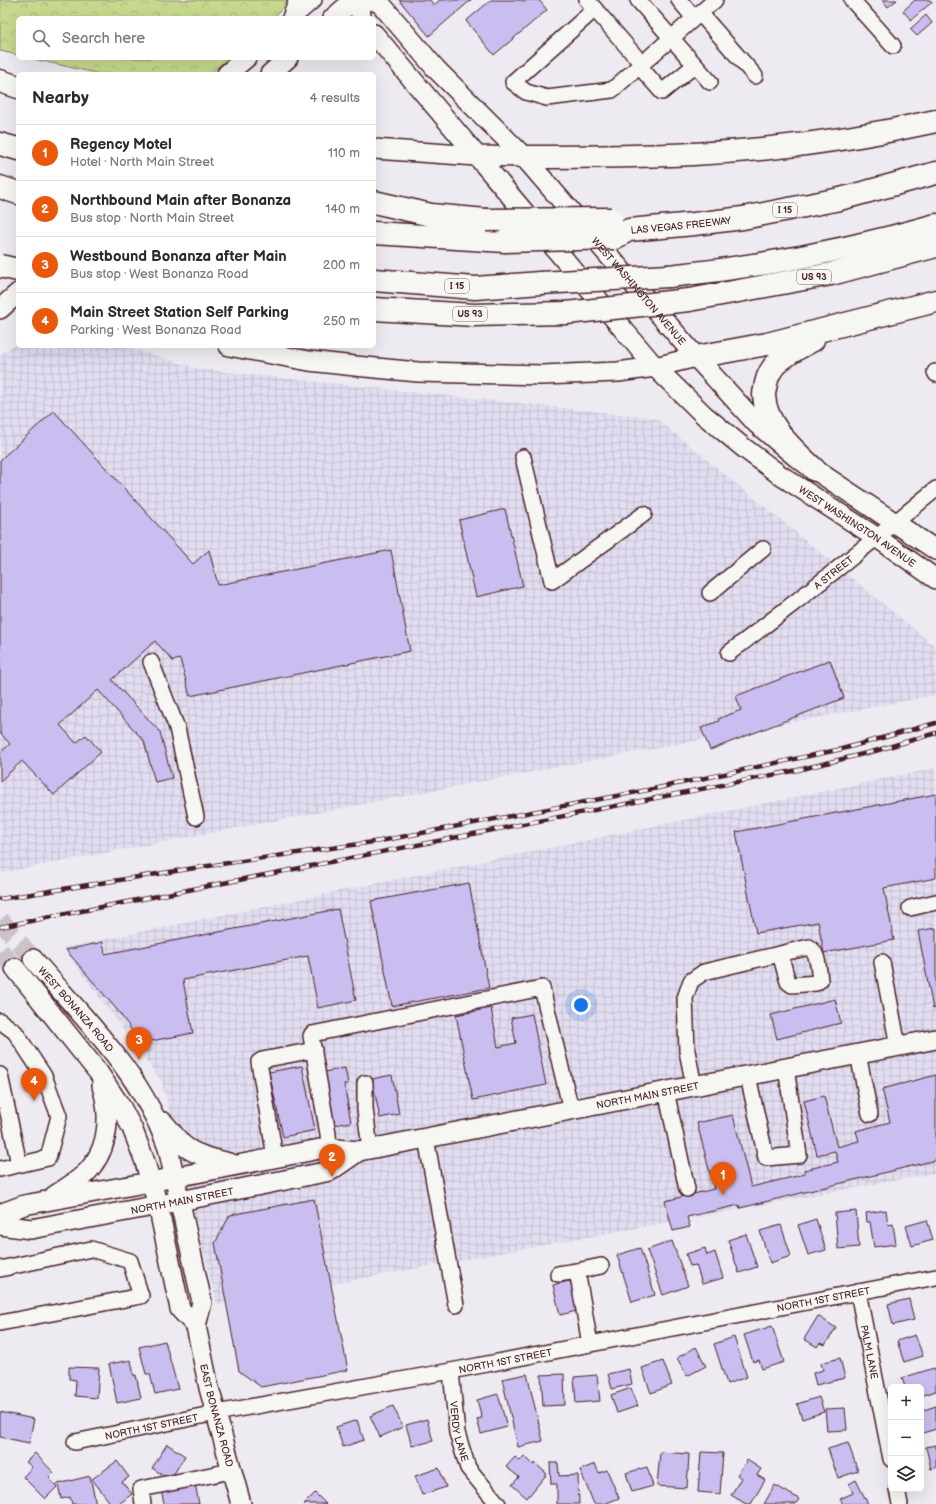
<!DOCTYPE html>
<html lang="en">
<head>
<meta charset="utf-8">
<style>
	:root { --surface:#fff; --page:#f7f7f7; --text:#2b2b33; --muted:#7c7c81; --line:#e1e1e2; --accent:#ea580c }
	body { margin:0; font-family:"Balsamiq Sans",sans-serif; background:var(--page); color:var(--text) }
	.controls { position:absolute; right:12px; bottom:12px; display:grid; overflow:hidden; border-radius:6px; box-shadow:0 4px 16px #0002 }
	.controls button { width:36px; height:36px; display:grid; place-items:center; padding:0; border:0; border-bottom:1px solid var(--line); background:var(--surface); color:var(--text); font:20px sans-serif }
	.you { position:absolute; left:581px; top:1005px; width:14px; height:14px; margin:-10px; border:3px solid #fff; border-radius:50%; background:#1a73e8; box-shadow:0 0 0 6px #1a73e833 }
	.badge { display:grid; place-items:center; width:26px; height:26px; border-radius:50%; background:var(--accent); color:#fff; font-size:13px; font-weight:700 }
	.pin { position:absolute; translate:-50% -33px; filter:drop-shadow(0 1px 2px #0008) }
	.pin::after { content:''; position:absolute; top:21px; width:14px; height:12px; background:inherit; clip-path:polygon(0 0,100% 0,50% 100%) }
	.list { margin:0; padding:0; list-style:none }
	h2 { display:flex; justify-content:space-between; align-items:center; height:52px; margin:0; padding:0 16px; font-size:17px }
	h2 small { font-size:13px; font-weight:400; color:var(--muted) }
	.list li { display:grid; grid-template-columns:26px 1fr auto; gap:12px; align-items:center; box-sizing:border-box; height:56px; padding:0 16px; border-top:1px solid var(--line) }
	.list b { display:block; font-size:15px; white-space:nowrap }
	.list p { margin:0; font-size:13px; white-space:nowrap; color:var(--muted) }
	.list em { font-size:13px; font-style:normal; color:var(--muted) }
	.icon { flex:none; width:22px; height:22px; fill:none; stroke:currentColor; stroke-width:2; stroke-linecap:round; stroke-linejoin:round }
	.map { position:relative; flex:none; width:936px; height:1504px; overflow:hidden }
	.search { position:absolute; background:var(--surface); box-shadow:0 4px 16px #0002; left:16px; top:16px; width:360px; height:44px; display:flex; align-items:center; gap:10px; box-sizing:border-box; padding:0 14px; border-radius:6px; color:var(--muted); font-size:15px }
	.panel { position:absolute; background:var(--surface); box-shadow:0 4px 16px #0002; left:16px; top:72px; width:360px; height:276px; border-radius:6px }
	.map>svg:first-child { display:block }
	.industrial { fill:url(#industrial-grid) }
	.forest { fill:url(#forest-crowns); stroke:#887c5c }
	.building { fill:#cabdef; stroke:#4a1f2b }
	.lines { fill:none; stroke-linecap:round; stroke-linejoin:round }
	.major-tunnel { stroke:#ccc2c9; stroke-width:19; stroke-dasharray:19 10; stroke-linecap:butt }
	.minor-casing { stroke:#4a1f2b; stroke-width:18 }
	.major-casing { stroke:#4a1f2b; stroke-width:22 }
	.highway-casing { stroke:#4a1f2b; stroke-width:25 }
	.minor { stroke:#f6f6f2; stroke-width:15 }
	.major { stroke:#f6f6f2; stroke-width:19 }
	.highway { stroke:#f6f6f2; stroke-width:22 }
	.rail-casing { stroke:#4a1f2b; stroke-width:4.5 }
	.rail { stroke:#f6f6f2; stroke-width:3; stroke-dasharray:9; stroke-linecap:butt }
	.highway-bridge-casing { stroke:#4a1f2b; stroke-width:25; stroke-linecap:butt }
	.highway-bridge { stroke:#f6f6f2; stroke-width:22 }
	.labels { text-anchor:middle; stroke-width:3.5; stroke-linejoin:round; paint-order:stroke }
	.shield { fill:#f6f6f2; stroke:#7e6067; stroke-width:1 }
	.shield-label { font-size:9px; font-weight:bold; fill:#4a1f2b }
	.street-label { font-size:10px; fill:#4a1f2b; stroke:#f6f6f2 }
</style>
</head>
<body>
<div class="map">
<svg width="936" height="1504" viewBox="0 0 936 1504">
	<defs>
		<pattern id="industrial-grid" width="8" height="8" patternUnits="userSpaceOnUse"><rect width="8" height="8" fill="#e2ddf0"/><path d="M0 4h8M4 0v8" fill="none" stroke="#c3bdce"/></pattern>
		<pattern id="forest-crowns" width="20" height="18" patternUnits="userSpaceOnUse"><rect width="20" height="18" fill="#c6d98e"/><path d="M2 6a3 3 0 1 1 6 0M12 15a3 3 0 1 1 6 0" fill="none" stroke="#acba7b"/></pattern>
	</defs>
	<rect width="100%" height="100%" fill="#edebf1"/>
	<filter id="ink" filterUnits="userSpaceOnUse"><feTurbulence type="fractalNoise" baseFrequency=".025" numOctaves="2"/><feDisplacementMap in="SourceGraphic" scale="8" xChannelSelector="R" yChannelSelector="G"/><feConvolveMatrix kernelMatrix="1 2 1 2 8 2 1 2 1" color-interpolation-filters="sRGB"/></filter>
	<g filter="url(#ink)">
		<!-- industrial -->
		<g class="industrial">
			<path d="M 18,343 L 18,346 L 124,346 L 199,369 L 656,418 L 936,647 L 936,695 L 0,873 L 0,354 Z"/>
			<path d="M 936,768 L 936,1173 L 217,1305 L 162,1082 L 63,948 Z"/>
		</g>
		<!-- forest -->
		<g class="forest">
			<path d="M 0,0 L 291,0 L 273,18 L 18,18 L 18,55 L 0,51 Z"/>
			<path d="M 29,58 L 228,58 L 210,74 L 100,74 Z"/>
		</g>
		<!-- building -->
		<g class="building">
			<path d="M 399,0 L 430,0 L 434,5 L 440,0 L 471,0 L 429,36 Z"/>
			<path d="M 491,0 L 522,0 L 524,2 L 527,0 L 539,0 L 547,10 L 494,55 L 466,21 Z"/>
			<path d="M 882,0 L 897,0 L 888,7 Z"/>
			<path d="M 915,0 L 930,0 L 932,2 L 911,20 L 903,11 Z"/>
			<path d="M 926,15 L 932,23 L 917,36 L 910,29 Z"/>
			<path d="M 54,411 L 193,564 L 209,550 L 218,585 L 391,550 L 410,651 L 190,696 L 180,659 L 173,661 L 155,641 L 112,680 L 160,732 L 172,778 L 155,782 L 144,741 L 98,690 L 60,725 L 76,743 L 86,735 L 101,752 L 54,795 L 22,761 L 0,781 L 0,753 L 10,744 L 0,733 L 0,460 Z"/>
			<path d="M 505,509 L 523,586 L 476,597 L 459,520 Z"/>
			<path d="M 830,660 L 844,698 L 710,750 L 701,728 L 719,721 L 718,719 L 741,710 L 736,696 Z"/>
			<path d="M 936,794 L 936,878 L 884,888 L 894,940 L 824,953 L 818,922 L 756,933 L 736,832 Z"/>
			<path d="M 469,883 L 489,988 L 392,1006 L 371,901 Z"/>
			<path d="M 338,909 L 356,1000 L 318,1008 L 308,956 L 183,980 L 193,1033 L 141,1043 L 118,1011 L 66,950 L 103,942 L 105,954 Z"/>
			<path d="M 936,928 L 936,1008 L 933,1009 L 918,931 Z"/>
			<path d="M 835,999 L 841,1023 L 777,1039 L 771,1015 Z"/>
			<path d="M 491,1008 L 498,1047 L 516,1043 L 511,1018 L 532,1014 L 546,1085 L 473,1100 L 456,1015 Z"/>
			<path d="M 302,1066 L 315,1130 L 283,1137 L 269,1072 Z"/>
			<path d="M 345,1068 L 348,1084 L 344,1084 L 351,1122 L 334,1125 L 324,1072 Z"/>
			<path d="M 392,1075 L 399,1114 L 380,1118 L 372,1079 Z"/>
			<path d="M 936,1075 L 936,1160 L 740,1208 L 739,1205 L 687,1217 L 690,1227 L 673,1231 L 665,1201 L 714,1189 L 697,1123 L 733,1115 L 751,1187 L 805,1174 L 804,1170 L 838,1162 L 835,1151 L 817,1155 L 804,1101 L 824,1096 L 837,1147 L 859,1141 L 856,1131 L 890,1122 L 882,1089 Z"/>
			<path d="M 314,1199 L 348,1370 L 261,1387 L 239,1371 L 215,1243 L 230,1215 Z"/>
			<path d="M 886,1210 L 888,1225 L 893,1224 L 896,1244 L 874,1247 L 870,1222 L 867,1222 L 866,1213 Z"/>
			<path d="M 856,1211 L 859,1247 L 838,1249 L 835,1213 Z"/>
			<path d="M 816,1219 L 826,1250 L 808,1255 L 798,1225 Z"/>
			<path d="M 927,1220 L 933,1240 L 912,1246 L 906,1226 Z"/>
			<path d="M 781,1225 L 791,1256 L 770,1263 L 760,1231 Z"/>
			<path d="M 746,1234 L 757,1267 L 739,1273 L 728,1240 Z"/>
			<path d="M 672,1241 L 688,1286 L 663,1295 L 647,1250 Z"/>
			<path d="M 640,1248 L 655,1295 L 632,1302 L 617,1255 Z"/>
			<path d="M 705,1248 L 707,1255 L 715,1252 L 723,1278 L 702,1284 L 696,1265 L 690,1266 L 686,1254 Z"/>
			<path d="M 573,1280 L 581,1310 L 560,1315 L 553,1285 Z"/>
			<path d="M 909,1299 L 914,1320 L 893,1325 L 888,1304 Z"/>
			<path d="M 818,1316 L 836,1328 L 825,1345 L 820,1343 L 817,1347 L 804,1339 Z"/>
			<path d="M 772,1326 L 784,1362 L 762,1369 L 759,1360 L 753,1362 L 744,1335 Z"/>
			<path d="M 915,1335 L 923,1356 L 904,1362 L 897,1341 Z"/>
			<path d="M 734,1337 L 747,1377 L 727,1384 L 714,1344 Z"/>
			<path d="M 165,1341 L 178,1389 L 155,1394 L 150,1374 L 146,1374 L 139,1347 Z"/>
			<path d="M 696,1347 L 706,1366 L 687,1376 L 677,1358 Z"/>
			<path d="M 840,1358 L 845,1378 L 816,1385 L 813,1373 L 823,1370 L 821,1363 Z"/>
			<path d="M 131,1360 L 134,1376 L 136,1375 L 141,1398 L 117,1403 L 109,1364 Z"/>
			<path d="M 663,1361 L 672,1385 L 651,1393 L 642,1368 Z"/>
			<path d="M 69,1367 L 99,1368 L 97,1398 L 75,1396 L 76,1380 L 69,1379 Z"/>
			<path d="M 934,1368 L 936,1372 L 936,1391 L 921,1396 L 921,1387 L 905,1387 L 902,1378 Z"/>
			<path d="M 629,1369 L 632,1384 L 612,1389 L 608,1374 Z"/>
			<path d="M 527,1374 L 543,1441 L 518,1447 L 502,1379 Z"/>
			<path d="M 564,1374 L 565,1405 L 543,1406 L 541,1375 Z"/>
			<path d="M 597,1375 L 600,1401 L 576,1403 L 574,1377 Z"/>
			<path d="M 631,1388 L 638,1406 L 617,1413 L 611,1395 Z"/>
			<path d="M 498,1394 L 507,1427 L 481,1434 L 477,1419 L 482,1418 L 477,1400 Z"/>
			<path d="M 819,1397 L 824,1412 L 802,1419 L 797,1404 Z"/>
			<path d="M 393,1406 L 403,1427 L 380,1437 L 370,1416 Z"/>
			<path d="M 936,1406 L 936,1429 L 923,1433 L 921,1427 L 921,1411 Z"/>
			<path d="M 845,1408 L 847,1430 L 827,1431 L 825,1409 Z"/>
			<path d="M 0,1412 L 34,1419 L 29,1443 L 0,1437 Z"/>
			<path d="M 427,1419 L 433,1441 L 412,1446 L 406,1425 Z"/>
			<path d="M 357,1420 L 364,1440 L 343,1447 L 336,1427 Z"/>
			<path d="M 848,1443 L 858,1471 L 838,1478 L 828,1449 Z"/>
			<path d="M 167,1444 L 185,1456 L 170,1480 L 152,1468 Z"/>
			<path d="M 936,1445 L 936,1468 L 931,1469 L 926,1447 Z"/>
			<path d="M 660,1452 L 689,1454 L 687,1488 L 657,1486 Z"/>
			<path d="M 701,1452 L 723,1453 L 720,1494 L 698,1492 Z"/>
			<path d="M 35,1453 L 54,1473 L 49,1478 L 57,1487 L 45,1499 L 23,1477 L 32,1467 L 26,1462 Z"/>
			<path d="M 524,1456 L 534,1465 L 535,1463 L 547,1474 L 527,1498 L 512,1485 L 519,1477 L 506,1467 L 515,1457 L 520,1461 Z"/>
			<path d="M 747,1460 L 761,1469 L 757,1475 L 765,1480 L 751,1504 L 746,1504 L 731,1495 L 741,1478 L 737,1475 Z"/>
			<path d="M 117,1461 L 129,1477 L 122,1482 L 132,1494 L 119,1504 L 111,1504 L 92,1479 Z"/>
			<path d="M 550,1463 L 558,1463 L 559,1476 L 578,1475 L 579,1504 L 557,1504 L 557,1484 L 551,1484 Z"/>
			<path d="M 595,1464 L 599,1473 L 607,1470 L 619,1498 L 604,1504 L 594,1504 L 580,1470 Z"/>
			<path d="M 647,1467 L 653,1486 L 632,1492 L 626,1473 Z"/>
			<path d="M 439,1468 L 446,1487 L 422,1495 L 415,1476 Z"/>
			<path d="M 90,1476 L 96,1504 L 72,1504 L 70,1497 L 61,1499 L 58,1484 Z"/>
			<path d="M 856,1480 L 868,1504 L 843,1504 L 840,1499 L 853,1493 L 849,1484 Z"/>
			<path d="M 195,1483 L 199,1504 L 164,1504 L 161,1490 Z"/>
			<path d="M 775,1485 L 799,1499 L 796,1504 L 764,1504 Z"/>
			<path d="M 315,1493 L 326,1504 L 304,1504 Z"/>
		</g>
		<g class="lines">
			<!-- major-tunnel -->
			<g class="major-tunnel">
				<path d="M 0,920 L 33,959"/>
				<path d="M 0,951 L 15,968"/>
			</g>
			<defs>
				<g id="minor">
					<path d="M 587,0 L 642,64"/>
					<path d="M 638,0 L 710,82"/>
					<path d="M 679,0 L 694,18"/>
					<path d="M 852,0 L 893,46"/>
					<path d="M 595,9 L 513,82 L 526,92 L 547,98 L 612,90 L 715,0"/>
					<path d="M 700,13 L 755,76"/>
					<path d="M 293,18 L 314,0"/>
					<path d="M 639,66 L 662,92 L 695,65"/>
					<path d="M 935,372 L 936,374"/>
					<path d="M 523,457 L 552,581 L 644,514"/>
					<path d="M 710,593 L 763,549"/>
					<path id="s1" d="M 729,653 C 799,600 868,545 936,489"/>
					<path d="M 151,662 L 177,728 L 196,817"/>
					<path d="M 910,908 L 936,902"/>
					<path d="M 882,962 L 898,1046"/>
					<path d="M 0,1021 L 15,1032 L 44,1076 L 59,1116 L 48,1158 L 0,1169"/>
					<path d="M 858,1054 L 870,1114"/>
					<path d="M 0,1075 L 19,1164"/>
					<path d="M 748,1076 L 766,1158 L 799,1155 L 786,1068"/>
					<path d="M 365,1083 L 365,1109 L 370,1149"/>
					<path d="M 694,1086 L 687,1051 L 685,998 L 691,981 L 704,972 L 809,947 C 819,954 818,968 820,980 L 816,983 L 792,985 L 788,982 L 780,954"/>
					<path d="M 666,1091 L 687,1189"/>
					<path d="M 426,1138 L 456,1305"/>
					<path d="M 329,1148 L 328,1134 L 311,1036 L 312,1034 L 542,988 L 571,1110"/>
					<path d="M 275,1157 L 259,1062 L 262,1060 L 314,1050"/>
					<path d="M 0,1269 L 91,1249 L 130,1261 L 141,1296 L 0,1323"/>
					<path d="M 577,1271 L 601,1266"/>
					<path d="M 558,1274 L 577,1271 L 590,1344"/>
					<path id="s2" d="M 858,1292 L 891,1459"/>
					<path id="s3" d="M 451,1371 L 457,1433 L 468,1468 L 498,1504"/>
					<path id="s4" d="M 75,1442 L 216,1413 L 451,1371 L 936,1277"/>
					<path d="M 897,1489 L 900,1504"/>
					<path d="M 143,1504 L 141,1489 L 231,1471"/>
				</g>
				<g id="major">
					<path d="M 360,0 L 361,18"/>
					<path id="s5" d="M 371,0 L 380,3 L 436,69 L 524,157 L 696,357 L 757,424 L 796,457 L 936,550"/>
					<path d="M 292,18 L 299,0"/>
					<path d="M 333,18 L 354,0"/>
					<path id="s6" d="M 374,34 L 655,367 L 704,415 L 744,448 L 780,475 L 876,537 L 936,579"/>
					<path d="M 227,74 L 246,58"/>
					<path d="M 270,74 L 288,58"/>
					<path d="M 374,149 L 477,156 L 524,157"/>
					<path d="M 0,309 L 18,293"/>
					<path d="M 229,346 L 309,361 L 355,366 L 418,372 L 542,375 L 618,372 L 655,367 L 696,357"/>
					<path id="s7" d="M 33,959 C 84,1019 141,1072 168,1148 L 202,1302 L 196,1326 L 209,1388 L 241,1504"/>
					<path d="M 15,968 L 98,1072 L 121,1107 L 132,1128 L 144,1159 L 158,1205 L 180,1309 L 196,1326"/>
					<path d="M 163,1122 C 170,1129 175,1137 182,1144 C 195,1156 216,1159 232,1164"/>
					<path d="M 54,1196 C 67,1187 83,1179 92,1166 C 110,1143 110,1112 102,1086"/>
					<path id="s8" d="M 0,1214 L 24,1205 L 150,1182 L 325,1148 L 359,1151 L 936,1039"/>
					<path id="s9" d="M 0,1225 L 31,1229 L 180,1201 L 330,1171 L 359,1151"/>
				</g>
				<g id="highway">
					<path d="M 0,81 L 18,87"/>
					<path d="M 0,144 L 18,149"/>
					<path d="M 524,157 C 580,157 637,157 693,154 C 775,150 856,139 936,121"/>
					<path d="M 0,187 L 18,193"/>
					<path d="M 374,202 L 431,215 L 486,220"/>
					<path d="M 374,233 L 505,241"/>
					<path id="s10" d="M 614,238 L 629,230 L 694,224 L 743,218 L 840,199 L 936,173"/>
					<path d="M 669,276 C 760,267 848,250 936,225"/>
					<path d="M 374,280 L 475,288 L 540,283"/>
					<path d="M 689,300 L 831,274 L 936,246"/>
					<path d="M 374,309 L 474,315 L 566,313"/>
					<path d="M 813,340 C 800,347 787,353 776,364 C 771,369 768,375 766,383 C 766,386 764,391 764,395 C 765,426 794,450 815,470"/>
					<path d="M 696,357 L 767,344 L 936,301"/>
				</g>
			</defs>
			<!-- minor casing -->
			<use href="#minor" class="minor-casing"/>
			<!-- major casing -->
			<use href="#major" class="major-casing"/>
			<!-- highway casing -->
			<use href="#highway" class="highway-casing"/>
			<!-- minor -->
			<use href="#minor" class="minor"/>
			<!-- major -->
			<use href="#major" class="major"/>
			<!-- highway -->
			<use href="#highway" class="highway"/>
			<defs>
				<g id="rail">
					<path d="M 0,899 L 201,867 L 380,841 L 653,789 L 842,749 L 936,723"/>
					<path d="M 0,927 L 798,770 L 875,751 L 936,733"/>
				</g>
			</defs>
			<!-- rail casing -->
			<use href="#rail" class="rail-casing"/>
			<!-- rail -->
			<use href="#rail" class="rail"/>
			<defs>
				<g id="highway-bridge">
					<path d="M 486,220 L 611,219"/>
					<path d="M 505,241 L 614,238"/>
					<path d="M 0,266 L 18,270"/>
					<path d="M 540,283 L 669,276"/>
					<path d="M 566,313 L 689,300"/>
				</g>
			</defs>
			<!-- highway-bridge casing -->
			<use href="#highway-bridge" class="highway-bridge-casing"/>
			<!-- highway-bridge -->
			<use href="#highway-bridge" class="highway-bridge"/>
		</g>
	</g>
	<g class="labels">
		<!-- shield labels -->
		<g class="shield">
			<rect x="773" y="203" width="24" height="14" rx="3"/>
			<rect x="797" y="270" width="34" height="14" rx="3"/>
			<rect x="445" y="279" width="24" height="14" rx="3"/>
			<rect x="453" y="307" width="34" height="14" rx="3"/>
		</g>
		<g class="shield-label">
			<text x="785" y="213">I 15</text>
			<text x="814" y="280">US 93</text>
			<text x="457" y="289">I 15</text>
			<text x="470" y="317">US 93</text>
		</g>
		<!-- street labels -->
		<g class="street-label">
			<text dy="4" stroke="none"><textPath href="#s10" startOffset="69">LAS VEGAS FREEWAY</textPath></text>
			<text dy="4" stroke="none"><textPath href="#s5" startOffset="397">WEST WASHINGTON AVENUE</textPath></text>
			<text dy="4" stroke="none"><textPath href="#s6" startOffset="694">WEST WASHINGTON AVENUE</textPath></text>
			<text dy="4" stroke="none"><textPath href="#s1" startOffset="132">A STREET</textPath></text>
			<text dy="4" stroke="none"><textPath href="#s7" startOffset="66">WEST BONANZA ROAD</textPath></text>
			<text dy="4" stroke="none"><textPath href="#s8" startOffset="660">NORTH MAIN STREET</textPath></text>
			<text dy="4" stroke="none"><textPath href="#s9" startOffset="185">NORTH MAIN STREET</textPath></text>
			<text dy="4" stroke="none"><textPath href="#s4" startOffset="762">NORTH 1ST STREET</textPath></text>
			<text dy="4" stroke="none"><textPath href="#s2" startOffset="61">PALM LANE</textPath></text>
			<text dy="4" stroke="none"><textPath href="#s4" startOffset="438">NORTH 1ST STREET</textPath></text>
			<text dy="4" stroke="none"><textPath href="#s7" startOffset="508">EAST BONANZA ROAD</textPath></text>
			<text dy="4" stroke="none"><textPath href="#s4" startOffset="78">NORTH 1ST STREET</textPath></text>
			<text dy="4" stroke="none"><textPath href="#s3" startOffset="61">VERDY LANE</textPath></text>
		</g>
	</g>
</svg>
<div class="controls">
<button>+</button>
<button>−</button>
<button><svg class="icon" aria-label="layers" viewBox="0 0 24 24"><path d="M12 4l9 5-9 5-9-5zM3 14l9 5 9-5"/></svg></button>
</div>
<div class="you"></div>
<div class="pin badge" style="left:723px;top:1195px">1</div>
<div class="pin badge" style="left:332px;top:1177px">2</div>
<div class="pin badge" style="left:139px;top:1060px">3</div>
<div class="pin badge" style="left:34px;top:1101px">4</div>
<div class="search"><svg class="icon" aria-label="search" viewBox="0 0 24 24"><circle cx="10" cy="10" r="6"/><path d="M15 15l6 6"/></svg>Search here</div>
<section class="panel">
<h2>Nearby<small>4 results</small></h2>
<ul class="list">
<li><span class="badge">1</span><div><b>Regency Motel</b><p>Hotel · North Main Street</p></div><em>110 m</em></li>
<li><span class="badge">2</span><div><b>Northbound Main after Bonanza</b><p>Bus stop · North Main Street</p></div><em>140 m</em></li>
<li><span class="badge">3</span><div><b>Westbound Bonanza after Main</b><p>Bus stop · West Bonanza Road</p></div><em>200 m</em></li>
<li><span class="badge">4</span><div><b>Main Street Station Self Parking</b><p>Parking · West Bonanza Road</p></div><em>250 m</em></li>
</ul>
</section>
</div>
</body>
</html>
